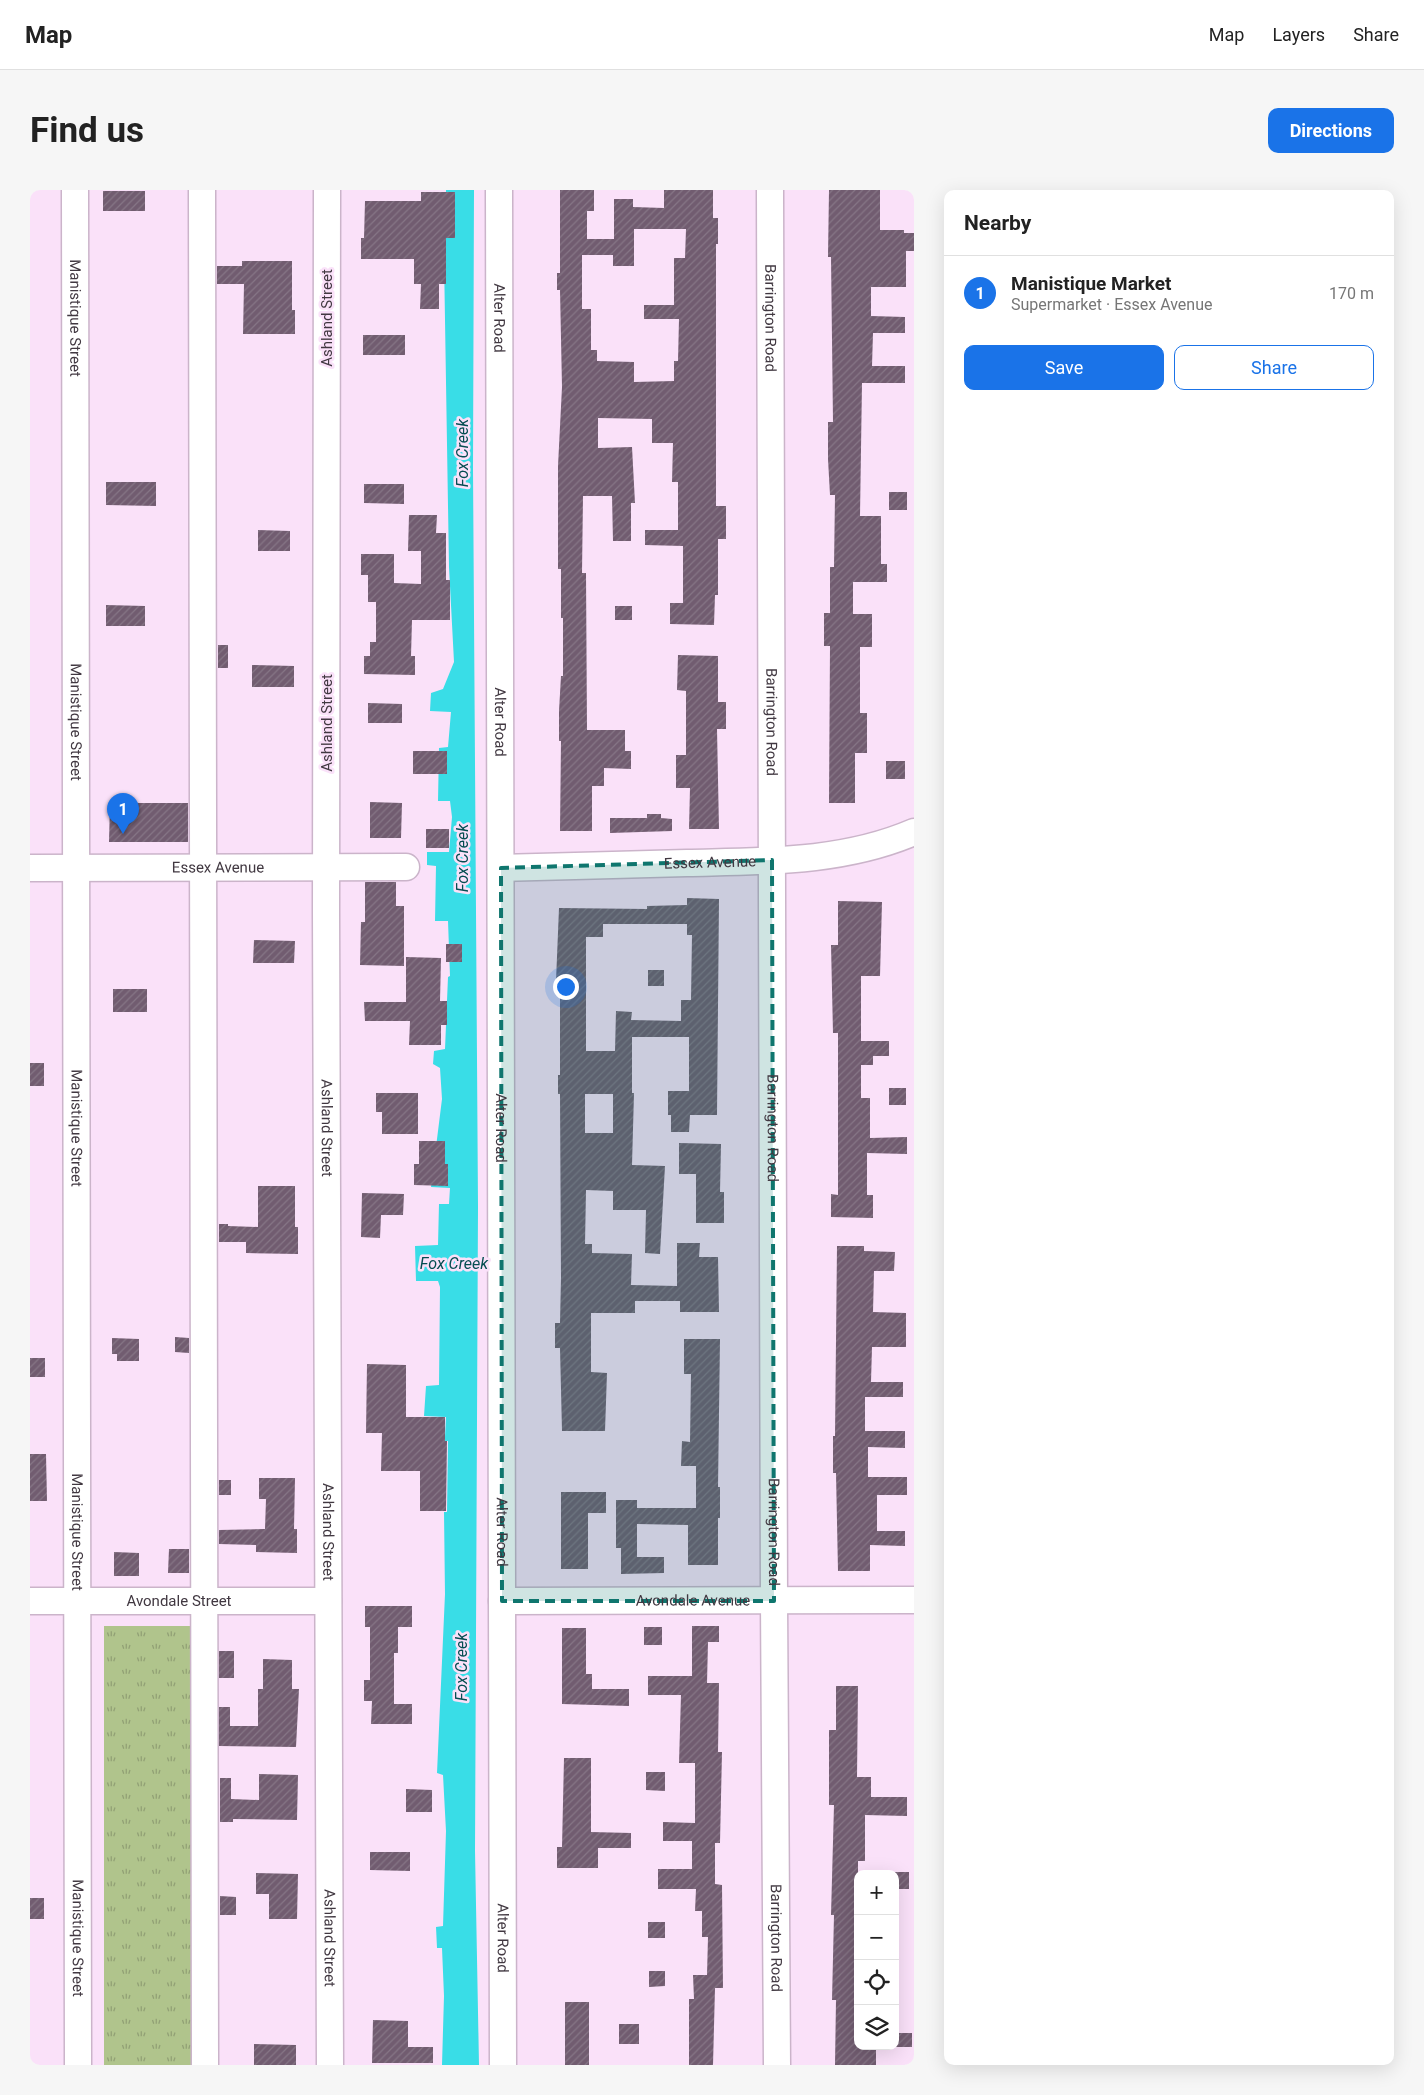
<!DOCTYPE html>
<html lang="en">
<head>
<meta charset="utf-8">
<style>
	:root { --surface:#fff; --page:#f6f6f6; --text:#222; --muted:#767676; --line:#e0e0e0; --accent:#1a73e8 }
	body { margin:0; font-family:Roboto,sans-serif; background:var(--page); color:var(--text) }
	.controls { position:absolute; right:15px; bottom:15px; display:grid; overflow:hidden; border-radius:10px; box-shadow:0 5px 20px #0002 }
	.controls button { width:45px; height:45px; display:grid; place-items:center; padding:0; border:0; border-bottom:1px solid var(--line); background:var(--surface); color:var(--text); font:25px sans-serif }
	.you { position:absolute; left:535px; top:796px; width:18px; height:18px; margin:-12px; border:4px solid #fff; border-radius:50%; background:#1a73e8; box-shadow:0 0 0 8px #1a73e833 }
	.badge { display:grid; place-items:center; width:32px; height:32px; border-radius:50%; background:var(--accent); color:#fff; font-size:16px; font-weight:700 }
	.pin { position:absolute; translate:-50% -41px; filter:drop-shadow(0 1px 2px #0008) }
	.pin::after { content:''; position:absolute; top:26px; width:18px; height:15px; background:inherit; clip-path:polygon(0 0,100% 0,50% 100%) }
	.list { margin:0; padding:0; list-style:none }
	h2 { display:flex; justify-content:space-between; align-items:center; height:65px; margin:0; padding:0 20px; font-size:21px }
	h2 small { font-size:16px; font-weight:400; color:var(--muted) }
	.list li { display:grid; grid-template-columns:32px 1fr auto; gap:15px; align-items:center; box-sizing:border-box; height:75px; padding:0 20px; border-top:1px solid var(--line) }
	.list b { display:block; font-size:19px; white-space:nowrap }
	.list p { margin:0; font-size:16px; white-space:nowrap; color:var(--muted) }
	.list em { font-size:16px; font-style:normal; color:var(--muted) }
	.actions { display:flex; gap:10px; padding:15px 20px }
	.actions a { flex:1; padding:11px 0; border:1px solid var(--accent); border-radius:10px; text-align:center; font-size:18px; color:var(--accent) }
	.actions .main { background:var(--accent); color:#fff }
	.icon { flex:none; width:28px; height:28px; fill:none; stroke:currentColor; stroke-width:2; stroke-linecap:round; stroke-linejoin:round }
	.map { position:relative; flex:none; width:884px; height:1875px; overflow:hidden; border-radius:10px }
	header { display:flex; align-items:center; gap:30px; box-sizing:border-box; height:70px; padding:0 25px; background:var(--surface); border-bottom:1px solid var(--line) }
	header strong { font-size:24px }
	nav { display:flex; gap:28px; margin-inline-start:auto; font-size:18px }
	.intro { display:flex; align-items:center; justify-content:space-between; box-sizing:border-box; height:120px; padding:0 30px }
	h1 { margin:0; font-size:35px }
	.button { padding:12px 22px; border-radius:10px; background:var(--accent); color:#fff; font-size:18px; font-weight:700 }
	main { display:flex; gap:30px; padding:0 30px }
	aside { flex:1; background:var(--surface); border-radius:10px; box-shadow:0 5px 20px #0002 }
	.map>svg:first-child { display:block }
	.grass { fill:url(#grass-tufts) }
	.water { fill:#39dde7 }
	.building { fill:url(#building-hatch); fill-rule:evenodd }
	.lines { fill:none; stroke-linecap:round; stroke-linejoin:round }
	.minor-casing { stroke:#cbb4ca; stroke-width:29 }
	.minor { stroke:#fff; stroke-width:26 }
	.marked { fill:#0f766e; fill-opacity:0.2; stroke:#0f766e; stroke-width:4; stroke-dasharray:10 6; stroke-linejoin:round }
	.labels { text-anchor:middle; stroke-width:5; stroke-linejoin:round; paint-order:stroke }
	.street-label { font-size:15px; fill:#413841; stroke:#fae1f9 }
	.water-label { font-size:16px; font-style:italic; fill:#054d51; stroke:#fae1f9 }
</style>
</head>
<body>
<header>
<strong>Map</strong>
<nav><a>Map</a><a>Layers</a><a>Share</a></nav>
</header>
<div class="intro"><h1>Find us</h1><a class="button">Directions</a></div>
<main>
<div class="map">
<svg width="884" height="1875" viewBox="0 0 884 1875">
	<defs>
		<pattern id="grass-tufts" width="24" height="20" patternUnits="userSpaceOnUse" patternTransform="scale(1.25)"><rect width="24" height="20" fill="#b0c48c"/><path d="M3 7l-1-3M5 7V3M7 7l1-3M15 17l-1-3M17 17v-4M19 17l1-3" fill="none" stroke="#91a074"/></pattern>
		<pattern id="building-hatch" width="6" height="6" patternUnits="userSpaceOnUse" patternTransform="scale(1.25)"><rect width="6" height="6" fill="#715c70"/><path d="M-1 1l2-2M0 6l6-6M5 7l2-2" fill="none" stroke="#867686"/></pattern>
	</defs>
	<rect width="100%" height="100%" fill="#fae1f9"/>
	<!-- grass -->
	<path class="grass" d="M 74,1436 L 168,1436 L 167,1875 L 74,1875 Z"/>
	<!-- water -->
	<path class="water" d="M 416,0 L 444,0 L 443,279 L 448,1017 L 445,1661 L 449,1875 L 412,1875 L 414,1806 L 412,1758 L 407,1758 L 406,1737 L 413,1736 L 416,1641 L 413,1585 L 407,1583 L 415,1404 L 414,1322 L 417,1322 L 418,1251 L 390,1250 L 391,1247 L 415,1247 L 416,1227 L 394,1226 L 396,1196 L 409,1195 L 410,1097 L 408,1091 L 386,1091 L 385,1056 L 408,1055 L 409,1014 L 419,1014 L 420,998 L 401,997 L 412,909 L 410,878 L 403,874 L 404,861 L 415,859 L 418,787 L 420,786 L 418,731 L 405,731 L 406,676 L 397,675 L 397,662 L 419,662 L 422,627 L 420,611 L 408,611 L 409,558 L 418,557 L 421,522 L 400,521 L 401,503 L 413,499 L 424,472 L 419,377 L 414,68 Z"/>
	<!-- building -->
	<g class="building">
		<path d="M 530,0 L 564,0 L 564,21 L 557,21 L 557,49 L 584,49 L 584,9 L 603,9 L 603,17 L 634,18 L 634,0 L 683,0 L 683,28 L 688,28 L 688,54 L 686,54 L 686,316 L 696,316 L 696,349 L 688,349 L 688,405 L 685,405 L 684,435 L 640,434 L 640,413 L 653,413 L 653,356 L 615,355 L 615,340 L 648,340 L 648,292 L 642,292 L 643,253 L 622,253 L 622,229 L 568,228 L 568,258 L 602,257 L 605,313 L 601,313 L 601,351 L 583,351 L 582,306 L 553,306 L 552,383 L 556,383 L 557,540 L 595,540 L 595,561 L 601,561 L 601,579 L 574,578 L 574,596 L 562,596 L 562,641 L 530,641 L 531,551 L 529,551 L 529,521 L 531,486 L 533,486 L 533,428 L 531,428 L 531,379 L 528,379 L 528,276 L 532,197 L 530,100 L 527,100 L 527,83 L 530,83 ZM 604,39 L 656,39 L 655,68 L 644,68 L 644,115 L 614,115 L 614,129 L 649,129 L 648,171 L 644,171 L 644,191 L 604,192 L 604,172 L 567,171 L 567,160 L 561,160 L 561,119 L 552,119 L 552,65 L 583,65 L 583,76 L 604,76 Z"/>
		<path d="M 799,0 L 850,0 L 850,40 L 874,40 L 874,43 L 884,43 L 884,61 L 876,61 L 876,97 L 841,97 L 841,126 L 875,127 L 875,143 L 843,143 L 842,176 L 875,176 L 875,193 L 832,193 L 830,326 L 851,326 L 851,374 L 857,374 L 857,392 L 823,392 L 823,424 L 842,424 L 842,457 L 830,457 L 830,523 L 837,523 L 837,563 L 825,563 L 825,613 L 799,613 L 800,456 L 794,456 L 794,423 L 800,423 L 800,377 L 804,377 L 805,305 L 800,305 L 798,269 L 798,232 L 803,232 L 801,67 L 798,67 Z"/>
		<rect x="73" y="1" width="42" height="20"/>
		<path d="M 391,2 L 425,2 L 425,48 L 416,48 L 416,94 L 409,94 L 409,119 L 390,119 L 391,94 L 384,94 L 384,69 L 331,69 L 331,48 L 334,48 L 335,11 L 391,11 Z"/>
		<path d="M 212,71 L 262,71 L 262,120 L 265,120 L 265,144 L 213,144 L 214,94 L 187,94 L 187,76 L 212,76 Z"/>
		<rect x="333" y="145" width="42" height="20"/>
		<path d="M 76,292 L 126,292 L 126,316 L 76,315 Z"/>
		<path d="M 334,294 L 374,294 L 374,314 L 334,313 Z"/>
		<rect x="859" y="302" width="18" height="18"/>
		<path d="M 379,325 L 407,325 L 406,343 L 416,343 L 416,390 L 420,390 L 420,430 L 382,430 L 381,466 L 385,466 L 385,485 L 334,484 L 334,466 L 340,466 L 340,452 L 346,452 L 346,412 L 338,412 L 338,385 L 331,385 L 331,364 L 364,364 L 364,393 L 391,394 L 391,361 L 378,361 Z"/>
		<path d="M 228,340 L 260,341 L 260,361 L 228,361 Z"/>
		<path d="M 76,415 L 115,416 L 115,436 L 76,436 Z"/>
		<rect x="585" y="416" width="17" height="14"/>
		<rect x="188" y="455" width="10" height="23"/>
		<path d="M 648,465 L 688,466 L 688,512 L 696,512 L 696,539 L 687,539 L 689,639 L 659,639 L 660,598 L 646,598 L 646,565 L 656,565 L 656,501 L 647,500 Z"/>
		<path d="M 222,475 L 264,476 L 264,497 L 222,497 Z"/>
		<path d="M 338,513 L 372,514 L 372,533 L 338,533 Z"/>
		<rect x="383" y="561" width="34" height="23"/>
		<rect x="856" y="571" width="19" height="18"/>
		<path d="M 340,612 L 372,613 L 371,648 L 340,648 Z"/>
		<path d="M 80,613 L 158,613 L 158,652 L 79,652 Z"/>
		<path d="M 617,624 L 631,624 L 631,628 L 642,629 L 642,641 L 580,643 L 580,628 L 617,628 Z"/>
		<rect x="396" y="639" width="23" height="19"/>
		<path d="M 335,692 L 366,692 L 366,716 L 374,716 L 374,776 L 330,775 L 331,732 L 335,732 Z"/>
		<path d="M 657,708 L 689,709 L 687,925 L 660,925 L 659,942 L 641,942 L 641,925 L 638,925 L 638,901 L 659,901 L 659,847 L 602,847 L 602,903 L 604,903 L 602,975 L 635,976 L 630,1064 L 615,1063 L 616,1020 L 583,1020 L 583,1001 L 556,1000 L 555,1054 L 562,1054 L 562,1063 L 602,1064 L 601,1095 L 647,1096 L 647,1053 L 670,1053 L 669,1067 L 688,1067 L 689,1122 L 650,1122 L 650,1111 L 605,1111 L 605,1123 L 561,1123 L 561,1182 L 577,1183 L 575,1241 L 532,1241 L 530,1158 L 525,1158 L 525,1133 L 530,1133 L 531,1088 L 530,904 L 528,904 L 528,885 L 530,885 L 530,791 L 526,791 L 529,718 L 617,719 L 617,716 L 657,715 ZM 573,734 L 657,734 L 657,745 L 662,745 L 661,810 L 651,810 L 651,831 L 601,830 L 602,822 L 586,821 L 585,861 L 556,861 L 556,747 L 573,747 ZM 555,904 L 583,904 L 583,943 L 555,943 Z"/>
		<path d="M 808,711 L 852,712 L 850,786 L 831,786 L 831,851 L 859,851 L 859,866 L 843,866 L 843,875 L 831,875 L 831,908 L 840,908 L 840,948 L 877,947 L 877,964 L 837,963 L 837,1005 L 843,1005 L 843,1028 L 801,1027 L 801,1004 L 808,1005 L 808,843 L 803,843 L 801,755 L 808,755 Z"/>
		<path d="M 224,750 L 265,751 L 264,773 L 223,773 Z"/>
		<rect x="416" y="754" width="16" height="18"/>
		<path d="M 376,767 L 411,768 L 410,811 L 417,811 L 417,835 L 411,835 L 411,855 L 379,855 L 380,831 L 335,831 L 334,812 L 376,812 Z"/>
		<rect x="618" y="780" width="16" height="16"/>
		<rect x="83" y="799" width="34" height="23"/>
		<rect x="0" y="873" width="14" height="23"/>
		<rect x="859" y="898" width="17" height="17"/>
		<path d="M 346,903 L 388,903 L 388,944 L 352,944 L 352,922 L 346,922 Z"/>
		<path d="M 389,951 L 415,951 L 415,974 L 418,974 L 418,996 L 384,995 L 384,974 L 389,974 Z"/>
		<path d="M 649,953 L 691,954 L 690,1002 L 694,1002 L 694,1033 L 666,1033 L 666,984 L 649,984 Z"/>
		<path d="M 228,996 L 265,996 L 265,1037 L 268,1037 L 268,1064 L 216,1063 L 216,1052 L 189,1052 L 189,1034 L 198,1034 L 198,1036 L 228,1037 Z"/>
		<path d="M 332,1003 L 374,1004 L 373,1025 L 351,1025 L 350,1048 L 331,1047 Z"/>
		<path d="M 807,1056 L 834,1056 L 834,1061 L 865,1062 L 864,1081 L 844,1081 L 843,1122 L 876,1123 L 876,1157 L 842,1157 L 841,1192 L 873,1192 L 873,1207 L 835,1207 L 835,1241 L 875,1241 L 875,1258 L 838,1257 L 838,1287 L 877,1287 L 877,1305 L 847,1305 L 847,1341 L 875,1341 L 875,1356 L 840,1355 L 840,1381 L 808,1381 L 806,1283 L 803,1283 L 803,1246 L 805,1246 Z"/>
		<path d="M 145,1147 L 159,1148 L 159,1163 L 145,1162 Z"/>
		<path d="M 82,1148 L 109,1149 L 109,1171 L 87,1171 L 87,1164 L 82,1164 Z"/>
		<path d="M 654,1149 L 690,1149 L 688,1297 L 690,1297 L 690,1328 L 688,1328 L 688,1375 L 658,1375 L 658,1335 L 607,1334 L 607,1367 L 634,1367 L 634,1383 L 591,1384 L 591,1358 L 586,1358 L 586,1310 L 607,1310 L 607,1318 L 666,1318 L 666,1276 L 651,1276 L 652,1251 L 660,1252 L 661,1184 L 654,1184 Z"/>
		<rect x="0" y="1168" width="15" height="19"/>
		<path d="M 337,1174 L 376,1175 L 376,1227 L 415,1227 L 415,1251 L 417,1251 L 416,1321 L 390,1321 L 390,1281 L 351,1281 L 352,1243 L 336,1243 Z"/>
		<path d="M 0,1264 L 16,1264 L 17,1311 L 0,1311 Z"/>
		<path d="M 229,1288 L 265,1288 L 264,1339 L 267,1339 L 267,1363 L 226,1362 L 226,1355 L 189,1354 L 189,1340 L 235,1339 L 236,1309 L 229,1309 Z"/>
		<rect x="189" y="1290" width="12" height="15"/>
		<path d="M 531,1302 L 576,1302 L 576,1323 L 558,1323 L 558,1379 L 531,1379 Z"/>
		<path d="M 139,1359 L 159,1359 L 159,1383 L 138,1383 Z"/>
		<path d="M 84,1362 L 109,1363 L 109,1386 L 84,1386 Z"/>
		<path d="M 335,1416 L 382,1416 L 382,1437 L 368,1437 L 368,1463 L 364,1463 L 364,1514 L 382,1514 L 382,1534 L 341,1534 L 342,1511 L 334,1511 L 334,1490 L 340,1490 L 340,1437 L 335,1437 Z"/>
		<path d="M 662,1436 L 689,1436 L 689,1452 L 678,1452 L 677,1493 L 689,1493 L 688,1562 L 692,1562 L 690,1653 L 685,1653 L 685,1694 L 692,1695 L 693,1798 L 685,1798 L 683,1875 L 659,1875 L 659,1809 L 664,1809 L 663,1785 L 677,1785 L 678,1747 L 672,1747 L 672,1721 L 665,1721 L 666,1699 L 628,1699 L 628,1679 L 662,1679 L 662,1651 L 633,1651 L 633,1632 L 665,1633 L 665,1573 L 649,1573 L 651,1505 L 618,1505 L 618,1486 L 662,1486 Z"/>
		<rect x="614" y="1437" width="18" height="18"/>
		<path d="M 532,1438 L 556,1438 L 556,1484 L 562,1484 L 562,1499 L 599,1499 L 599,1516 L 532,1514 Z"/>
		<rect x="189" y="1461" width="15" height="27"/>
		<path d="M 233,1469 L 262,1470 L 262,1499 L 269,1499 L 266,1557 L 189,1556 L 189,1517 L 200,1517 L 200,1536 L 228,1536 L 228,1499 L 233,1499 Z"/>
		<path d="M 806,1496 L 828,1496 L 827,1587 L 841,1587 L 841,1607 L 877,1607 L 877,1626 L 835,1625 L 835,1671 L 828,1671 L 828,1856 L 846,1856 L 846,1875 L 805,1875 L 806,1810 L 802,1810 L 804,1725 L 801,1725 L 804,1615 L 799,1615 L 799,1540 L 806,1540 Z"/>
		<path d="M 534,1568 L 561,1568 L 561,1642 L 601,1643 L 601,1658 L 568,1658 L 568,1678 L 527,1678 L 527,1657 L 532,1657 Z"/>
		<path d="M 616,1582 L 635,1582 L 635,1601 L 616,1600 Z"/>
		<path d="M 229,1584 L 268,1585 L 267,1630 L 203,1629 L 203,1632 L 190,1632 L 190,1588 L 201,1588 L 201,1609 L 229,1610 Z"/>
		<path d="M 376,1599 L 402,1600 L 402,1622 L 376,1622 Z"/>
		<path d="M 340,1662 L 380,1662 L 380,1681 L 340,1680 Z"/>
		<rect x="865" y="1682" width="14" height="17"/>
		<path d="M 226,1683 L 268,1684 L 267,1729 L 239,1729 L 239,1704 L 226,1704 Z"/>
		<path d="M 190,1706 L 206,1707 L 206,1725 L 190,1725 Z"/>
		<rect x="0" y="1708" width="14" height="21"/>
		<rect x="618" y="1732" width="17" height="16"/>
		<path d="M 619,1781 L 635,1781 L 635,1796 L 619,1797 Z"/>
		<rect x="535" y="1812" width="24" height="63"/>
		<path d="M 343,1830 L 378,1831 L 378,1857 L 403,1857 L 403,1873 L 342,1873 Z"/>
		<rect x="589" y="1834" width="20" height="20"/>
		<rect x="865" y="1843" width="17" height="14"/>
		<path d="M 224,1854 L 266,1855 L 266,1875 L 224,1875 Z"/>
	</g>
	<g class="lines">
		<defs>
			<g id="minor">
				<path id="s1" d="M 45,0 L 48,1875"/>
				<path d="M 172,0 L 175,1875"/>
				<path id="s2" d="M 297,0 L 296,721 L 300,1875"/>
				<path id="s3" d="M 469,0 L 473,1875"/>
				<path id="s4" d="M 740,0 L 744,1411 L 747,1875"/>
				<path id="s5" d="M 0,678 L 376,677"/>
				<path id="s6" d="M 471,678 C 533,676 595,675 657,673 C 734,671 812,673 884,642"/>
				<path id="s7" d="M 0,1411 L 298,1411"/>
				<path id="s8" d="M 472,1411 L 884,1410"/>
			</g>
		</defs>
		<!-- minor casing -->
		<use href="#minor" class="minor-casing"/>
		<!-- minor -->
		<use href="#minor" class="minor"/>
	</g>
	<!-- marked area -->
	<path class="marked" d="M 742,670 L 744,1411 L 472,1411 L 471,678 Z"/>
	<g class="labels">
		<!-- street labels -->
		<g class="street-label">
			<text dy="5" stroke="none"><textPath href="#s1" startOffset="128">Manistique Street</textPath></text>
			<text transform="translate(297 128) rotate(-90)" y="5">Ashland Street</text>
			<text dy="5" stroke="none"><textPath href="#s3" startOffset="128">Alter Road</textPath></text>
			<text dy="5" stroke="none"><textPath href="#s4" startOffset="128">Barrington Road</textPath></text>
			<text dy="5" stroke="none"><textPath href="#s1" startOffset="532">Manistique Street</textPath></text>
			<text transform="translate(297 533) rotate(-90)" y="5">Ashland Street</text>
			<text dy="5" stroke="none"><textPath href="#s3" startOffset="532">Alter Road</textPath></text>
			<text dy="5" stroke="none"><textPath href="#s4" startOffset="532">Barrington Road</textPath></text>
			<text dy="5" stroke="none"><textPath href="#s6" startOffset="209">Essex Avenue</textPath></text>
			<text dy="5" stroke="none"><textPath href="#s5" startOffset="188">Essex Avenue</textPath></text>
			<text dy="5" stroke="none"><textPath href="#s2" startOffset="938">Ashland Street</textPath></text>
			<text dy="5" stroke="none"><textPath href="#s3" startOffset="938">Alter Road</textPath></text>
			<text dy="5" stroke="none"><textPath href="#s1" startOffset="938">Manistique Street</textPath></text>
			<text dy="5" stroke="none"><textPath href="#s4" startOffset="938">Barrington Road</textPath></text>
			<text dy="5" stroke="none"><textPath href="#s1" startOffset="1342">Manistique Street</textPath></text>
			<text dy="5" stroke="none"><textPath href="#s2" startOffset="1342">Ashland Street</textPath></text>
			<text dy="5" stroke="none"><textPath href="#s3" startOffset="1342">Alter Road</textPath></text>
			<text dy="5" stroke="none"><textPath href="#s4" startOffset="1342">Barrington Road</textPath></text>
			<text dy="5" stroke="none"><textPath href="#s8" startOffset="191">Avondale Avenue</textPath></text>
			<text dy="5" stroke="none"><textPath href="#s7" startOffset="149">Avondale Street</textPath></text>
			<text dy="5" stroke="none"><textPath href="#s1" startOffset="1748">Manistique Street</textPath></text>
			<text dy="5" stroke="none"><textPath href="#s2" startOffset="1748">Ashland Street</textPath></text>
			<text dy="5" stroke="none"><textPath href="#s3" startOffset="1748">Alter Road</textPath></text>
			<text dy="5" stroke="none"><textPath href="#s4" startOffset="1748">Barrington Road</textPath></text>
		</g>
		<!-- water labels -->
		<g class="water-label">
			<text transform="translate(432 263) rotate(-90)" y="6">Fox Creek</text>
			<text transform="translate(432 668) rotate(-90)" y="6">Fox Creek</text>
			<text x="424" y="1079">Fox Creek</text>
			<text transform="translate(431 1477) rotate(-90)" y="6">Fox Creek</text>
		</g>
	</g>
</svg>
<div class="controls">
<button>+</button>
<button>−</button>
<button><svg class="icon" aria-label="locate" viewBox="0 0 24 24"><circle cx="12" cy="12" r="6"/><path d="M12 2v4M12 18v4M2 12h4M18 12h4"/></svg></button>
<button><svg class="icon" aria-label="layers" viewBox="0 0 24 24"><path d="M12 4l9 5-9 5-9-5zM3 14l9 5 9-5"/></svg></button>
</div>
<div class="you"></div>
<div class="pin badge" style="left:93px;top:644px">1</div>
</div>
<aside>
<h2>Nearby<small></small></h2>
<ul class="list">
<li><span class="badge">1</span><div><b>Manistique Market</b><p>Supermarket · Essex Avenue</p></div><em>170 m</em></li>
</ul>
<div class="actions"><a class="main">Save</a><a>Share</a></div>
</aside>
</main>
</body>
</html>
